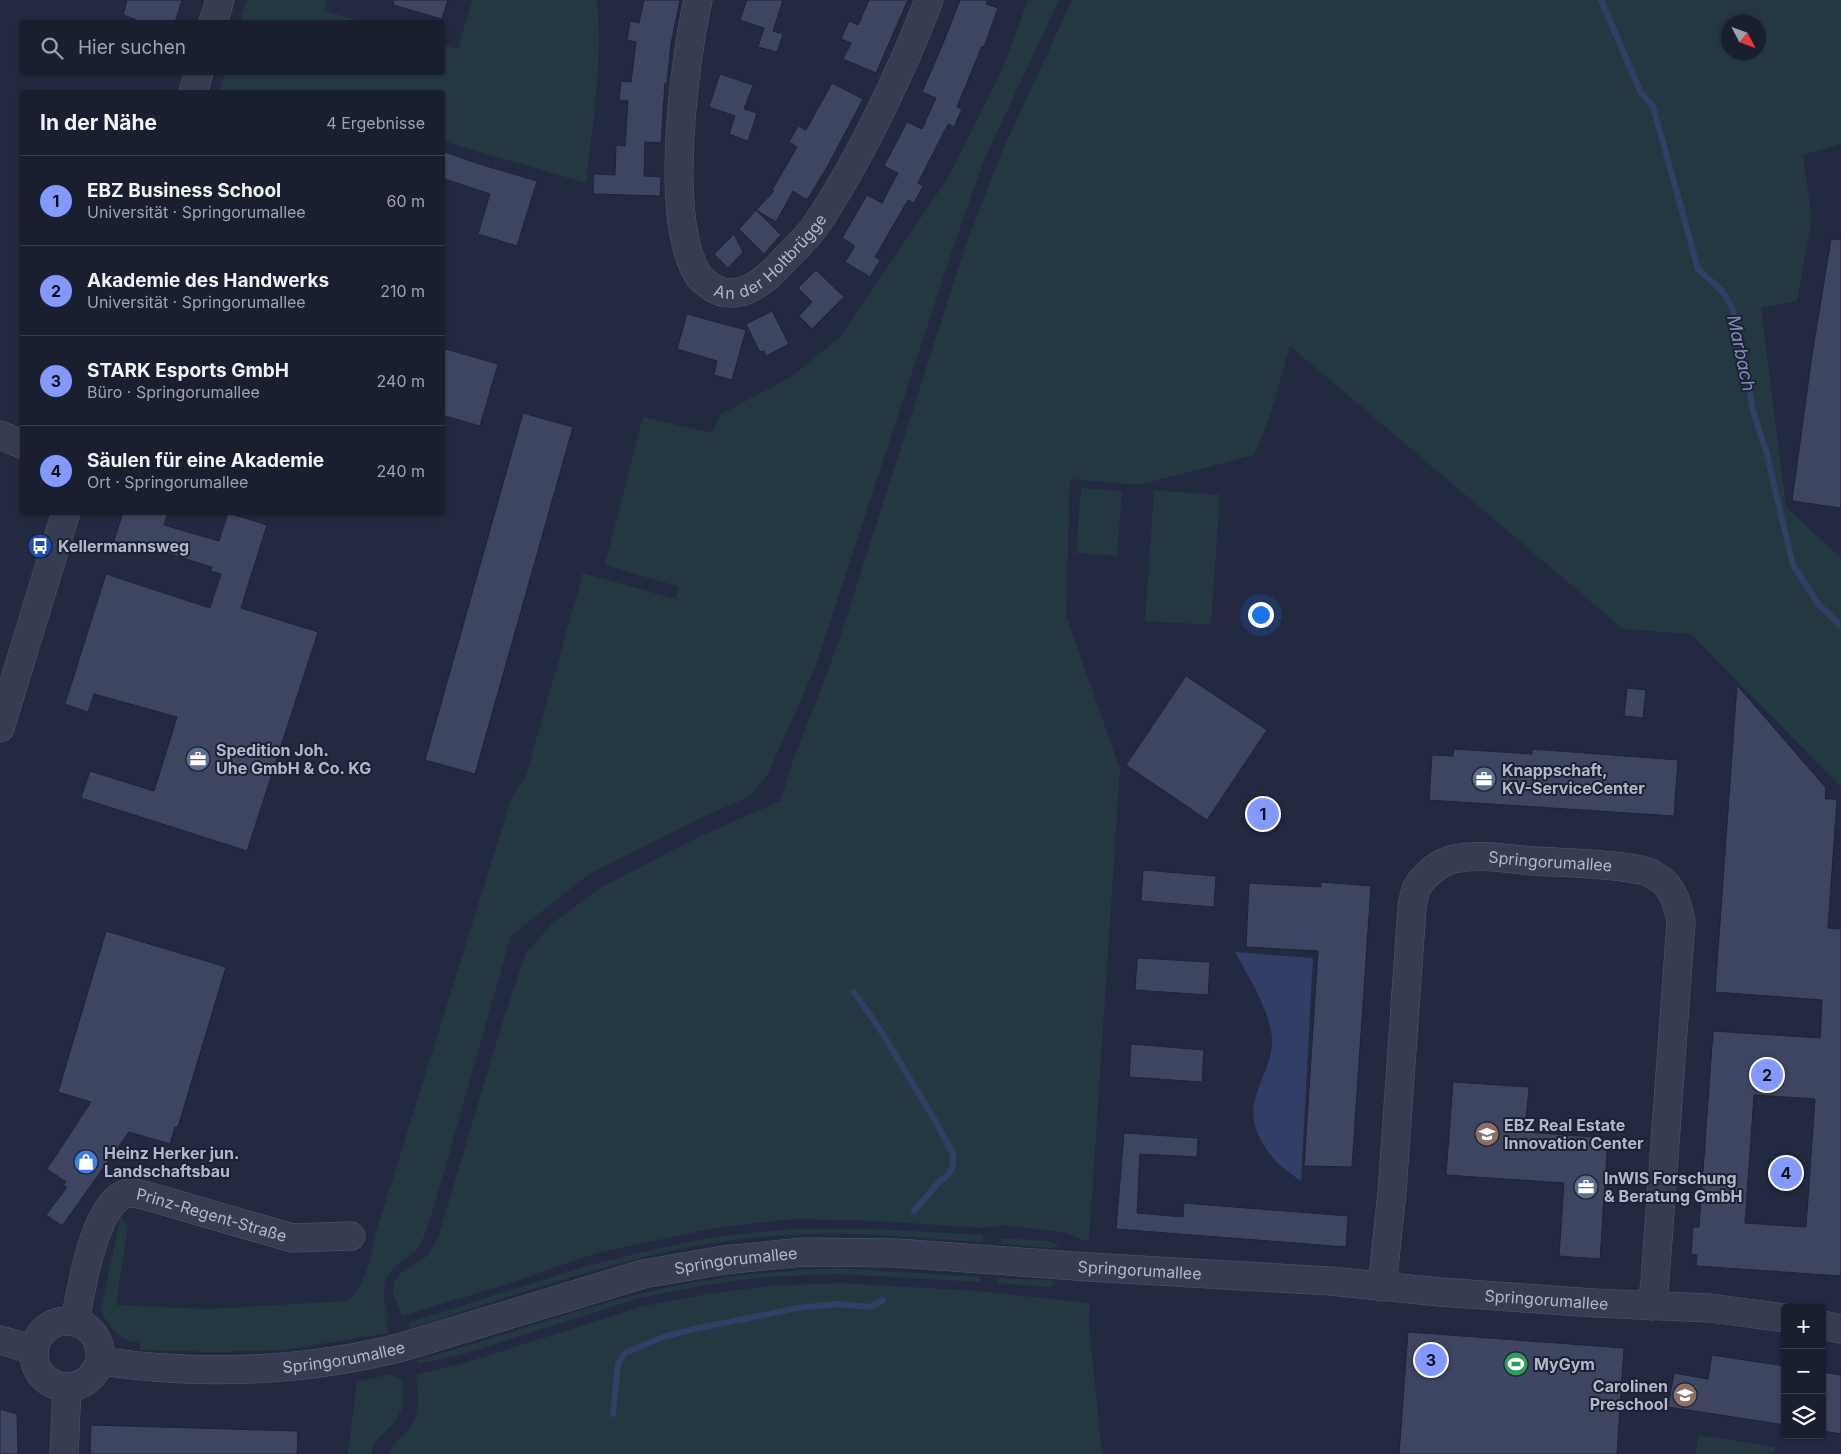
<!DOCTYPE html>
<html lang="de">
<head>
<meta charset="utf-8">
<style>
	:root { --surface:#1a1f30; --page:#232738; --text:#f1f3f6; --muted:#9fa2ab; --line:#383d4c; --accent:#8399ff }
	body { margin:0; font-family:Inter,sans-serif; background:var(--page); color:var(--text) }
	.controls { position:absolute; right:15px; bottom:15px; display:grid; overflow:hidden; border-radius:5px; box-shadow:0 1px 4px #0004 }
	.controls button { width:45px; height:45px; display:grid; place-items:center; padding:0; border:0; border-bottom:1px solid var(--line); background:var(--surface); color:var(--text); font:25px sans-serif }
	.compass { position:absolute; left:1721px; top:15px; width:45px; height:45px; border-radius:50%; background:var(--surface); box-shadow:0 1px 4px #0004; rotate:131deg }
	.you { position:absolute; left:1260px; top:614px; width:18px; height:18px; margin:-12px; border:4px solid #fff; border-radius:50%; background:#1a73e8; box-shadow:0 0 0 8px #1a73e833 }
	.badge { display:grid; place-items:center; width:32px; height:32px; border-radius:50%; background:var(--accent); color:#111; font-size:16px; font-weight:700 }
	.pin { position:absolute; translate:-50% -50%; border:2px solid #fff; box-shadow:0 1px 5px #0006 }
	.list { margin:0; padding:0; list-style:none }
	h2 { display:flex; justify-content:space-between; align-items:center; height:65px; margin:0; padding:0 20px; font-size:21px }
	h2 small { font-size:16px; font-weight:400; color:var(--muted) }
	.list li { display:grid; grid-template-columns:32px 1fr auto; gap:15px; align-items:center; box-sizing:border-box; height:90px; padding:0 20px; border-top:1px solid var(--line) }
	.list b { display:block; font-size:19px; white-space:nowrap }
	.list p { margin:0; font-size:16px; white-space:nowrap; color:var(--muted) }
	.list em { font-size:16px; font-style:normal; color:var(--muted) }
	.icon { flex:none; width:28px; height:28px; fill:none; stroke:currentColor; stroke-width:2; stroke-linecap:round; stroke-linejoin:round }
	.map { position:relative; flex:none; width:1841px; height:1454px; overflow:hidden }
	.search { position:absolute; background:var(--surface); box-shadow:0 1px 4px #0004; left:20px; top:20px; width:425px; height:55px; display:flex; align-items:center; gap:12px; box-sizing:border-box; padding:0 18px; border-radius:5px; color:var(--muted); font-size:19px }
	.panel { position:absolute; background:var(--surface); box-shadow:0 1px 4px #0004; left:20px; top:90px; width:425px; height:425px; border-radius:5px }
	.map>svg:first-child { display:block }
	.green { fill:#243841; fill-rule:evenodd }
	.water { fill:#333e66 }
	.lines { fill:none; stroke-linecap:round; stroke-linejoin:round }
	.stream { stroke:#333e66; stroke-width:6 }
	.building { fill:#3e4560; stroke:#1e2337; fill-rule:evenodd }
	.minor-casing { stroke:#52576a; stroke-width:29 }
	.minor { stroke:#373c50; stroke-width:28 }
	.labels { text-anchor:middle; stroke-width:4; stroke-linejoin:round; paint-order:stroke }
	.street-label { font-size:16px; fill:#b3b7ca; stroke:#1c2135 }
	.poi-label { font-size:16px; font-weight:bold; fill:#b3b7ca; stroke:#1c2135; text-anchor:start }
	.water-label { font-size:18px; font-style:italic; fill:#808cb8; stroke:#1c2135 }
</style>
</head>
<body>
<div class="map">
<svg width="1841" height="1454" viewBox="0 0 1841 1454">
	<rect width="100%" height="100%" fill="#222940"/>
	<!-- green -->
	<g class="green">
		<path d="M 247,0 L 327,0 L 324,11 L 364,22 L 240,22 Z"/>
		<path d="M 472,0 L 597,0 C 603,61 593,123 586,183 L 443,141 L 442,92 L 219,92 L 225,73 L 442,72 L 443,45 L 458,49 Z"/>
		<path d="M 1028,0 L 1059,0 L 984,160 L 952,251 L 815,668 L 768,774 L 750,796 L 703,817 L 589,874 L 511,936 L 434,1207 C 429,1220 426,1235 419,1247 C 415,1253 406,1257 401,1262 C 377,1279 383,1296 389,1321 L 386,1322 L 389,1333 L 284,1350 L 216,1352 L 140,1350 L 140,1343 C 119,1340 110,1329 101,1311 L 120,1218 L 128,1226 L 116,1305 L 207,1309 L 348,1301 C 367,1283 371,1254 377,1229 L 512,796 L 526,776 L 583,573 L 676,599 L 679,587 L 605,565 L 643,417 L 712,433 L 721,414 L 791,377 L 840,337 L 949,176 L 1002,70 Z"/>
		<path d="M 1072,0 L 1841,0 L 1841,144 L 1803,155 L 1812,219 L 1797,301 L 1761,308 L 1786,507 L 1841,558 L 1841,787 L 1691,634 L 1623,629 L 1290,346 C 1279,383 1271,420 1254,455 L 1139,485 L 1070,479 L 1066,615 L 1120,769 L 1089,1242 L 1063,1232 L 1003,1225 L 983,1228 L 878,1221 L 793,1219 L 715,1228 L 597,1253 L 504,1285 L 402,1316 L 393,1294 L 394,1281 L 401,1273 L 427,1256 L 438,1238 L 504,1017 L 526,953 L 554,922 L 600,888 L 700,836 L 780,801 L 793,761 L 838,644 L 965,247 L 1001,154 ZM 1728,22 L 1758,22 L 1758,52 L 1728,52 Z"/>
		<path d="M 1081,488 L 1122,491 L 1117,556 L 1076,553 Z"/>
		<path d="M 1154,490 L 1220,495 L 1211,625 L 1145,621 Z"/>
		<path d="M 791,1229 L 876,1229 L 983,1235 L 983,1242 C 919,1238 855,1231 791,1235 C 659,1241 535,1290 410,1328 L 408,1323 L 590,1265 L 655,1249 L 714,1237 Z"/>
		<path d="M 1001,1238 L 1047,1241 L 1060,1245 L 1052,1248 L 1001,1244 Z"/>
		<path d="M 839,1268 L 980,1277 L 980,1282 L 838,1274 L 766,1277 L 705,1285 L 640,1298 L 460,1355 L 418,1364 L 417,1360 C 492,1340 564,1313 639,1294 C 705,1277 771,1271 839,1268 Z"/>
		<path d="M 998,1278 L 1049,1280 L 1057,1284 L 1049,1287 L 997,1283 Z"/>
		<path d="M 841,1283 L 977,1291 L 1090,1303 L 1089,1325 L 1102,1454 L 389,1454 C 393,1442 401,1438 409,1429 C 422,1414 418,1393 416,1375 L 461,1364 L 644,1306 L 707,1294 L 767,1286 Z"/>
		<path d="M 390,1374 L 402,1379 L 404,1405 L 394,1423 L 374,1443 L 372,1454 L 348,1454 L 357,1382 Z"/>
		<path d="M 1698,1435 L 1776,1447 L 1770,1454 L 1696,1454 Z"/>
	</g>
	<!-- water -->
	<path class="water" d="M 1235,952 L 1313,958 L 1301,1181 C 1292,1174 1281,1168 1274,1159 C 1259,1142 1248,1119 1256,1096 C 1261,1079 1271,1062 1272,1044 C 1273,1014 1249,979 1235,952 Z"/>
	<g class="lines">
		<!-- stream -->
		<g class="stream">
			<path d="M 1601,0 L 1641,93 L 1653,106 L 1698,269 L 1722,291 L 1732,307 L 1746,371 L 1753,411 L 1766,451 L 1793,565 L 1819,605 L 1841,626"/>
			<path d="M 854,992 L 881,1031 L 937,1124 L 953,1154 L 953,1165 L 949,1174 L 937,1184 L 914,1211"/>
			<path d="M 613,1414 L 618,1364 L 625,1353 L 663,1337 L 694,1329 L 798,1308 L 837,1304 L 870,1307 L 883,1300"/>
		</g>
	</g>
	<!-- building -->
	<g class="building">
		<path d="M 127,0 L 182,0 L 175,22 L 134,22 L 135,19 L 123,15 Z"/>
		<path d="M 394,0 L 448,0 L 442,19 L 393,5 Z"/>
		<path d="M 644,0 L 680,0 L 671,44 L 667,83 L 665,83 L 661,143 L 645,142 L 644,176 L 661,177 L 660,196 L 593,194 L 594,174 L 615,175 L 616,145 L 625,146 L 628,101 L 619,100 L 620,91 L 621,81 L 631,82 L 636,42 L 627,40 L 630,21 L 639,23 Z"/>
		<path d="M 747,0 L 783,0 L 773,31 L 783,34 L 777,52 L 758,47 L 764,28 L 740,20 Z"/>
		<path d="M 869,0 L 908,0 L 876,73 L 843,59 L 851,43 L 841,39 L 849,21 L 858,25 Z"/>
		<path d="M 960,0 L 988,0 L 986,4 L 998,8 L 984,47 L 982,46 L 957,107 L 962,109 L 954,127 L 948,124 L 918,183 L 923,186 L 914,203 L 908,200 L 875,257 L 880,260 L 870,277 L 845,262 L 855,246 L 842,238 L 867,195 L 882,203 L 898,173 L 884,166 L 907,122 L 922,129 L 936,98 L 922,92 L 942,46 Z"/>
		<path d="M 720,74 L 753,85 L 744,109 L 757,113 L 748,141 L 729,134 L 735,116 L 709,107 Z"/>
		<path d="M 832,83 L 863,99 L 827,167 L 807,200 L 793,191 L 776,222 L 756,210 L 774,191 L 772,190 L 797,147 L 789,142 L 798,126 L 806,130 Z"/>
		<path d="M 442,151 L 476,163 L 537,181 L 517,246 L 478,234 L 490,194 L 442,178 Z"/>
		<path d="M 756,210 L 781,235 L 764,254 L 739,229 Z"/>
		<path d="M 734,234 L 743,252 L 728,268 L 714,254 Z"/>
		<path d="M 1831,239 L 1841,240 L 1841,508 L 1792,501 L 1812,355 Z"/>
		<path d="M 816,270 L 844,297 L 812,329 L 799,316 L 812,302 L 798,288 Z"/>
		<path d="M 772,311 L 789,344 L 766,356 L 764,351 L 760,352 L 746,324 Z"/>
		<path d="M 687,314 L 746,330 L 732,380 L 714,375 L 717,361 L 677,349 Z"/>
		<path d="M 442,348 L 498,364 L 480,426 L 442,415 Z"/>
		<path d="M 523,413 L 573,427 L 475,774 L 425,760 Z"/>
		<path d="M 123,512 L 168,512 L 164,525 L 219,541 L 228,513 L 267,525 L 241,608 L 318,632 L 247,851 L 81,798 L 90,771 L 154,791 L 177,717 L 94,694 L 88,712 L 65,704 L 106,574 L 210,608 L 221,574 L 210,571 L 212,567 L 144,546 L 143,550 L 114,541 Z"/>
		<path d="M 1186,676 L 1267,730 L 1207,820 L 1126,765 Z"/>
		<path d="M 1737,685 L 1826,788 L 1825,799 L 1837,799 L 1828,928 L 1841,929 L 1841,1276 L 1696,1266 L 1697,1255 L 1691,1254 L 1693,1227 L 1699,1227 L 1713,1031 L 1820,1038 L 1822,1000 L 1715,992 ZM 1754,1095 L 1815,1099 L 1806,1227 L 1745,1223 Z"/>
		<path d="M 1627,688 L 1646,690 L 1643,718 L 1624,716 Z"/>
		<path d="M 1454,749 L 1532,754 L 1532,749 L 1678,760 L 1674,816 L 1429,800 L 1432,755 L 1453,756 Z"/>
		<path d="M 1143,870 L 1216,876 L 1214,907 L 1141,901 Z"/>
		<path d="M 1321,882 L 1371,886 L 1352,1167 L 1304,1166 L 1318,951 L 1246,947 L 1249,883 L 1321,887 Z"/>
		<path d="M 106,931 L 226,967 L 178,1127 L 175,1127 L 170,1144 L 129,1132 L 62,1226 L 46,1215 L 67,1187 L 63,1185 L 66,1182 L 47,1169 L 91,1102 L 58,1092 Z"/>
		<path d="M 1137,958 L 1210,962 L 1208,995 L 1135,990 Z"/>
		<path d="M 1131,1044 L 1204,1050 L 1202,1082 L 1129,1077 Z"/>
		<path d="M 1453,1082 L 1529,1087 L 1525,1132 L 1608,1138 L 1600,1259 L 1559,1256 L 1564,1183 L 1446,1175 Z"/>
		<path d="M 1124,1133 L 1198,1138 L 1197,1157 L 1140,1154 L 1137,1213 L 1183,1217 L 1184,1203 L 1348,1216 L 1346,1247 L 1116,1229 Z"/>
		<path d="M 1408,1332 L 1624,1348 L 1617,1454 L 1399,1454 Z"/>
		<path d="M 1712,1355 L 1785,1366 L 1785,1425 L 1668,1407 L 1674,1373 L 1708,1379 Z"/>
		<path d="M 1822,1372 L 1841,1375 L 1841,1434 L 1822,1431 Z"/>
		<path d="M 0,1409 L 17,1414 L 18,1454 L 0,1454 Z"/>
		<path d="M 91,1425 L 298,1431 L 297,1454 L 90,1454 Z"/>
	</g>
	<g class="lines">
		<defs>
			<g id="minor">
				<path id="s1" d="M 698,0 C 684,63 664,217 697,273 C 700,279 707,284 713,288 C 723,294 735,294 746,290 C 762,284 776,269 787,257 C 796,248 805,239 813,229 C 830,206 844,180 858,155 C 885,104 909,53 929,0"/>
				<path d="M 213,22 L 220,0"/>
				<path d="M 193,92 L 199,72"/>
				<path d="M 0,435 L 22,444"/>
				<path d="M 0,728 L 66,512"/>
				<path id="s2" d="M 1382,1287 L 1392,1192 L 1412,908 C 1413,902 1414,895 1416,889 C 1423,876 1439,862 1454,859 C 1479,853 1508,859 1533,861 C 1567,863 1602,863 1635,869 C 1644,870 1653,874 1660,879 C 1674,889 1678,906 1681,922 L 1655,1281 L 1652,1306"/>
				<circle cx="67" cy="1354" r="33"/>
				<path id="s3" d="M 75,1322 C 80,1294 95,1197 129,1193 C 133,1193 140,1194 144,1195 L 292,1238 L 351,1236"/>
				<path d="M 1822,1325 L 1841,1329"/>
				<path d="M 0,1340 L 34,1350"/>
				<path id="s4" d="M 101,1361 C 199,1376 305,1372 402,1347 L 643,1274 L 724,1260 L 803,1252 L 897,1253 L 1089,1267 L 1330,1281 L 1440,1292 L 1594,1303 L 1710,1308 L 1785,1318"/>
				<path d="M 64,1454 L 67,1388"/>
			</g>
		</defs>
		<!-- minor casing -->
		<use href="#minor" class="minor-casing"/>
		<!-- minor -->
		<use href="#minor" class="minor"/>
	</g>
	<!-- icons -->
	<defs>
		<symbol id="bus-disc" viewBox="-11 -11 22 22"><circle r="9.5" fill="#1a4fb4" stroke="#1c2135"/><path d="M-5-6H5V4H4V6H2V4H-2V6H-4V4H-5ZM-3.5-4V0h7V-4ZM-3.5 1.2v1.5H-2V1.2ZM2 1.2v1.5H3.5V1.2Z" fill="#fff"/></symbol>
		<symbol id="office-disc" viewBox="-11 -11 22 22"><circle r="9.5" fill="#5c6f8a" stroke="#1c2135"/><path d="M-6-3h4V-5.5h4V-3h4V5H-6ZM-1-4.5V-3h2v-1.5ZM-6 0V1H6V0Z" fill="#fff"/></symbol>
		<symbol id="university-disc" viewBox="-11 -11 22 22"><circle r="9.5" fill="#8d6e63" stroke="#1c2135"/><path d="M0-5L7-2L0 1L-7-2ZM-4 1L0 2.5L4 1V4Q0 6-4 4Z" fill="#fff"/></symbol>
		<symbol id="shop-disc" viewBox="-11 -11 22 22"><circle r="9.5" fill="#3f7fe0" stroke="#1c2135"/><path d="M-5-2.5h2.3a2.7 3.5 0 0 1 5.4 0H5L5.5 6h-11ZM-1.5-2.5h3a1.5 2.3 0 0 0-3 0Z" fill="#fff"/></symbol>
		<symbol id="stadium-disc" viewBox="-11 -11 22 22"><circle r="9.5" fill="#2e9e5b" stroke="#1c2135"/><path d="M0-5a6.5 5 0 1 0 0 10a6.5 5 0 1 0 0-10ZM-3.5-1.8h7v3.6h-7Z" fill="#fff"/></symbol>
		<symbol id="school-disc" viewBox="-11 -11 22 22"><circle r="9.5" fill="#8d6e63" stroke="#1c2135"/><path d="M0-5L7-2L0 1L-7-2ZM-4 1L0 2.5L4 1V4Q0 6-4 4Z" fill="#fff"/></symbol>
	</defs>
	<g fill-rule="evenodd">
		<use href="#bus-disc" x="26" y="532" width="28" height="28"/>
		<use href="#office-disc" x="184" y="745" width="28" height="28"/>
		<use href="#office-disc" x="1470" y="765" width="28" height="28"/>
		<use href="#university-disc" x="1473" y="1120" width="28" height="28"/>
		<use href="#shop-disc" x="72" y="1148" width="28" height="28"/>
		<use href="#office-disc" x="1572" y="1173" width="28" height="28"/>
		<use href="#stadium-disc" x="1502" y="1350" width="28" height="28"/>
		<use href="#school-disc" x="1671" y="1381" width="28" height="28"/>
	</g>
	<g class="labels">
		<!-- street labels -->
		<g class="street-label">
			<text dy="6" stroke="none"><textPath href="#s1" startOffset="371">An der Holtbrügge</textPath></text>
			<text dy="6" stroke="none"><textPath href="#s2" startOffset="546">Springorumallee</textPath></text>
			<text dy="6" stroke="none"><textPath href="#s3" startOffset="231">Prinz-Regent-Straße</textPath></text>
			<text dy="6" stroke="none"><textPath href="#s4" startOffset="649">Springorumallee</textPath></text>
			<text dy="6" stroke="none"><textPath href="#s4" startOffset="1054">Springorumallee</textPath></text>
			<text dy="6" stroke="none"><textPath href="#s4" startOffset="1462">Springorumallee</textPath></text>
			<text dy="6" stroke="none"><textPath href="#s4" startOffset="244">Springorumallee</textPath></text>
		</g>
		<!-- poi labels -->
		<g class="poi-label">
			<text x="58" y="552">Kellermannsweg</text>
			<text x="216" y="756">Spedition Joh.<tspan x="216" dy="18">Uhe GmbH &amp; Co. KG</tspan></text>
			<text x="1502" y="776">Knappschaft,<tspan x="1502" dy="18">KV-ServiceCenter</tspan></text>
			<text x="1504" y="1131">EBZ Real Estate<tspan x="1504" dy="18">Innovation Center</tspan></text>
			<text x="104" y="1159">Heinz Herker jun.<tspan x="104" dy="18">Landschaftsbau</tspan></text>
			<text x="1604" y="1184">InWIS Forschung<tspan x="1604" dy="18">&amp; Beratung GmbH</tspan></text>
			<text x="1534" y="1370">MyGym</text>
			<text x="1668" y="1392" text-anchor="end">Carolinen<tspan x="1668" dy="18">Preschool</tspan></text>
		</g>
		<!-- water labels -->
		<g class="water-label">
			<text transform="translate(1741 353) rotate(78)" y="6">Marbach</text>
		</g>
	</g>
</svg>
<div class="controls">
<button>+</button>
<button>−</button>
<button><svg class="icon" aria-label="layers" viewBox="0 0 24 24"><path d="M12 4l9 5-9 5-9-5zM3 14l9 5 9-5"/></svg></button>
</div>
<svg class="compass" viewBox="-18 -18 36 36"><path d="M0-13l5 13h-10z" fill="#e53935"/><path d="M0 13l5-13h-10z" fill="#9fa2ab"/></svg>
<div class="you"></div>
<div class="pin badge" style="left:1263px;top:814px">1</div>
<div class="pin badge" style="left:1767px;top:1075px">2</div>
<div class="pin badge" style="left:1431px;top:1360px">3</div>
<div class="pin badge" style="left:1786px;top:1173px">4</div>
<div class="search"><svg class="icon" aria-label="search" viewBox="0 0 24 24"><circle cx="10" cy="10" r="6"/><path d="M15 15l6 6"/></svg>Hier suchen</div>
<section class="panel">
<h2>In der Nähe<small>4 Ergebnisse</small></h2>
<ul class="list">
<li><span class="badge">1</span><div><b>EBZ Business School</b><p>Universität · Springorumallee</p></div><em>60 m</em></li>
<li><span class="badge">2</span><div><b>Akademie des Handwerks</b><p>Universität · Springorumallee</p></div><em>210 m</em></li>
<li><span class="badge">3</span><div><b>STARK Esports GmbH</b><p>Büro · Springorumallee</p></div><em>240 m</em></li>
<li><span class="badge">4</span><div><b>Säulen für eine Akademie</b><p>Ort · Springorumallee</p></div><em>240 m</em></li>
</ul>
</section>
</div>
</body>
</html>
